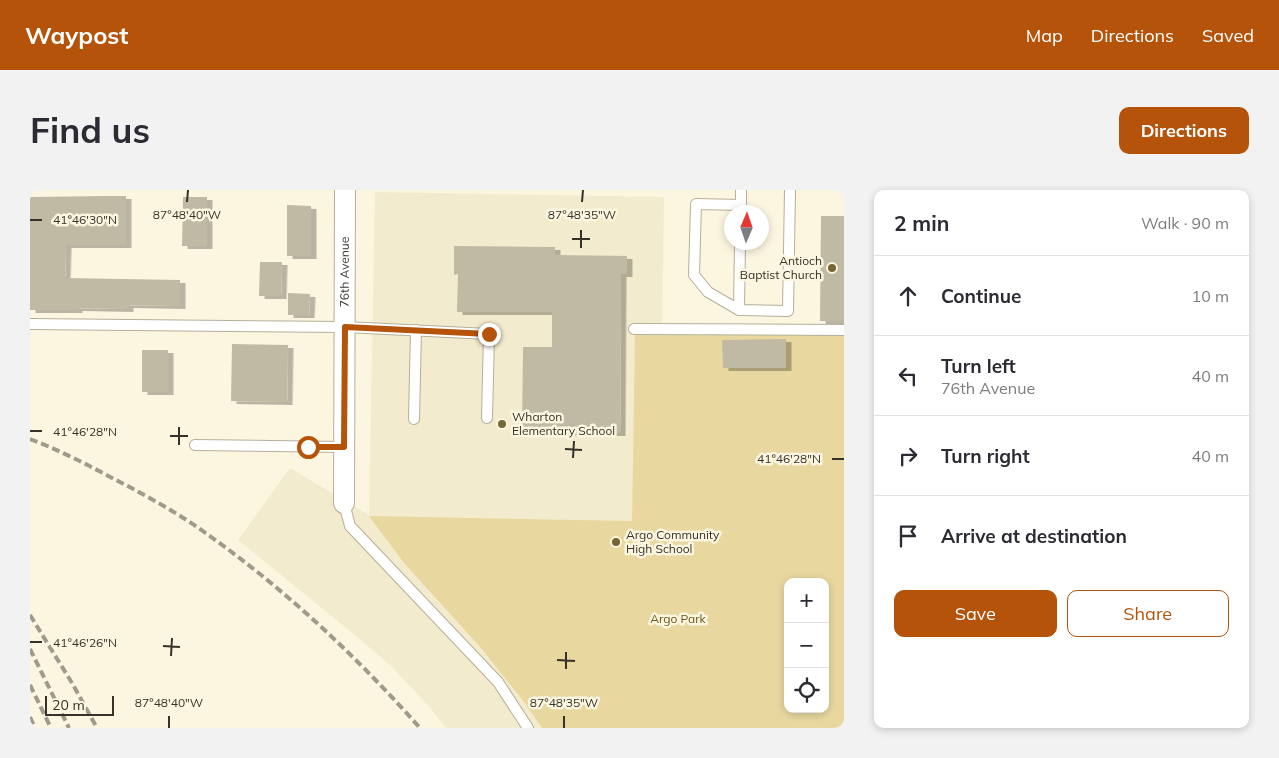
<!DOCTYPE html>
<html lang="en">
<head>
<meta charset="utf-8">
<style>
	:root { --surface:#fff; --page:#f2f2f3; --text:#2b2b33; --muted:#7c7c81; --line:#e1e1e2; --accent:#b45309 }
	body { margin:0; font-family:Mulish,sans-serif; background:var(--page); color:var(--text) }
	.controls { position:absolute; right:15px; bottom:15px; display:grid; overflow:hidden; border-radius:10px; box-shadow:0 2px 8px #0003 }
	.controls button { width:45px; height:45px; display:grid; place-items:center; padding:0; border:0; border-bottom:1px solid var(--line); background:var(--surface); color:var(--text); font:25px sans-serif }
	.compass { position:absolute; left:694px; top:15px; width:45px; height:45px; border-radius:50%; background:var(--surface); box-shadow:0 2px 8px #0003; rotate:2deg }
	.scale { position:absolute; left:15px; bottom:12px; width:69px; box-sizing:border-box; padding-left:5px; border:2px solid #35322a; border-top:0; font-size:14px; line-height:18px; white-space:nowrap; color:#35322a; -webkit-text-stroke:4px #fcf6e0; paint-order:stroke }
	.stop { position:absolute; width:15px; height:15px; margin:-11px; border:4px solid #b45309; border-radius:50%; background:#fff }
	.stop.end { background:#b45309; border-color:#fff; box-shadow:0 1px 5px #0008 }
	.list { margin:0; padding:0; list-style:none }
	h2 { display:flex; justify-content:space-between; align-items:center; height:65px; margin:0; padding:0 20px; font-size:21px }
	h2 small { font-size:16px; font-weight:400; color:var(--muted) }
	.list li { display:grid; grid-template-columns:32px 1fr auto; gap:15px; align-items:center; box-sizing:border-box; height:80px; padding:0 20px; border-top:1px solid var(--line) }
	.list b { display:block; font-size:19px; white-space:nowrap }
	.list p { margin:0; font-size:16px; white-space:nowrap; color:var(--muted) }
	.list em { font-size:16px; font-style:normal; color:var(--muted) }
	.actions { display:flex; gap:10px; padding:15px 20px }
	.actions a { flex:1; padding:11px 0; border:1px solid var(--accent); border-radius:10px; text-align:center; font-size:18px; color:var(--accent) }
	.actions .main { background:var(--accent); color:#fff }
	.icon { flex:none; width:28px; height:28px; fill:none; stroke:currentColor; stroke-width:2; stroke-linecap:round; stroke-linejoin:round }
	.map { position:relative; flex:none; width:814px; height:538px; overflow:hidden; border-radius:10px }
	header { display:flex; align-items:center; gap:30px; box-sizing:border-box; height:70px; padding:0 25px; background:var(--accent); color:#fff }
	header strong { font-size:24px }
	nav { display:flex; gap:28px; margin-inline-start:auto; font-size:18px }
	.intro { display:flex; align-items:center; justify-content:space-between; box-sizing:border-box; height:120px; padding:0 30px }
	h1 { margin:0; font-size:35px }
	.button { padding:12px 22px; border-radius:10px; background:var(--accent); color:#fff; font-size:18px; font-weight:700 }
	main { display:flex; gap:30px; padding:0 30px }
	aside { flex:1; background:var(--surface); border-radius:10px; box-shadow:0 2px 8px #0003 }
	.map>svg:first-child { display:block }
	.built { fill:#f3ebcd; fill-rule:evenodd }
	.green { fill:#e8d8a0; fill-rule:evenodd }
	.building { fill:#c0baa5; filter:url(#shadow) }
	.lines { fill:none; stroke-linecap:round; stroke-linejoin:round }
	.lane-casing { stroke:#b5af9a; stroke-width:12 }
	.street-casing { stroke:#b5af9a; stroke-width:22 }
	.lane { stroke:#fff; stroke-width:10 }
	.street { stroke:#fff; stroke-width:20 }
	.rail { stroke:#9f9a8b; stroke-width:4; stroke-dasharray:8 4; stroke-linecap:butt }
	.route { stroke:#b45309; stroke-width:6 }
	.ticks { fill:none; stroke:#35322a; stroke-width:2 }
	.poi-dot { fill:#756634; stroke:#fcf6e0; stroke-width:2 }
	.labels { text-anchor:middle; stroke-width:5; stroke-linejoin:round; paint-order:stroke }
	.poi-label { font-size:12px; fill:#35322a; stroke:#fcf6e0; text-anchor:start }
	.street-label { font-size:12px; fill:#35322a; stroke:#fcf6e0 }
	.park-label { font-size:12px; fill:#685616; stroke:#fcf6e0 }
	.ticks-label { font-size:12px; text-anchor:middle; fill:#35322a; stroke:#fcf6e0; stroke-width:5; stroke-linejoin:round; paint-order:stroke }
</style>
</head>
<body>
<header>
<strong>Waypost</strong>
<nav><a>Map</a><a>Directions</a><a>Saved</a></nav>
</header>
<div class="intro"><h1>Find us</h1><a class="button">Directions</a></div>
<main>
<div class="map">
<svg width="814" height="538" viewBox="0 0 814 538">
	<defs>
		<filter id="shadow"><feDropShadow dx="5.5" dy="3" stdDeviation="0" flood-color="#0004"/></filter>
	</defs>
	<rect width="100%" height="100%" fill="#fcf6e0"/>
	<!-- built -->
	<path class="built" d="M 345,2 L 634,7 L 632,143 L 814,145 L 814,538 L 416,538 L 398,515 L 359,474 L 315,437 L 208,350 L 260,278 L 339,325 ZM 758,392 L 795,392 L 795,519 L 758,519 Z"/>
	<!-- green -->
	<path class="green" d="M 605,143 L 814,145 L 814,538 L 512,538 L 494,512 L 451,458 L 374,373 L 339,326 L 602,331 ZM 758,392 L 795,392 L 795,519 L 758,519 Z"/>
	<!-- building -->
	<g class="building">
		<path d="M 75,6 L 96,6 L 96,55 L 36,55 L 35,88 L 150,90 L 150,116 L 98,115 L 98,119 L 47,118 L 47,120 L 0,120 L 0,7 Z"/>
		<path d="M 153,7 L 177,7 L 177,56 L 152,56 Z"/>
		<path d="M 257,15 L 281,16 L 281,66 L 257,66 Z"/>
		<path d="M 791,26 L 814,26 L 814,131 L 790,131 Z"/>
		<path d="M 424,56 L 525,57 L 525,65 L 597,66 L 597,84 L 591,84 L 590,243 L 492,242 L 493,157 L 522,157 L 522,122 L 427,122 L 428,84 L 424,85 Z"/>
		<path d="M 230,72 L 252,72 L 251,106 L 229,106 Z"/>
		<path d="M 258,103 L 280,104 L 279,125 L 258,125 Z"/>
		<path d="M 756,149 L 756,178 L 693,178 L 692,150 Z"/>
		<path d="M 202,154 L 258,155 L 257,212 L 201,211 Z"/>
		<rect x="112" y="160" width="26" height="42"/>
	</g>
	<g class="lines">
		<defs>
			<g id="lane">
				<path d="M 711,22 L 711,0"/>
				<path d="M 710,52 L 709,120 L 758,121 L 760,0"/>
				<path d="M 709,120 L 678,102 L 664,85 L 666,14 L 711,15"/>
				<path d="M 0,134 L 315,137 L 459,144 L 457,228"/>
				<path d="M 604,139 L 814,140"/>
				<path d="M 384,229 L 386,140"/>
				<path d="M 165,255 L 314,257"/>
				<path d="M 314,313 L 320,336 L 468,492 L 498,538"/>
			</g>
			<g id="street">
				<path id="s1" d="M 314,313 L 315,0"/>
			</g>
		</defs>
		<!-- lane casing -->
		<use href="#lane" class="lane-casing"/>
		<!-- street casing -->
		<use href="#street" class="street-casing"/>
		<!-- lane -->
		<use href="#lane" class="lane"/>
		<!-- street -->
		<use href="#street" class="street"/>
		<!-- rail -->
		<g class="rail">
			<path d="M 0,249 C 29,260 58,275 86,290 C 117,306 148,323 177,344 C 256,400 326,466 390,538"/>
			<path d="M 0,425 L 42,493 L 67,538"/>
			<path d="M 0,459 L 39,538"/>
			<path d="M 0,495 L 21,538"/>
			<path d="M 0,527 L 5,538"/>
		</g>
	</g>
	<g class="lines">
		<!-- route -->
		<path class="route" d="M 278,257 L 314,257 L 315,137 L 459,144"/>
	</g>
	<!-- ticks -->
	<path class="ticks" d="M 157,12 L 158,0M 552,12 L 553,0M 0,30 L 12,30M 542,49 L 560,49M 551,58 L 551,40M 0,241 L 12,241M 140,246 L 158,246M 149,255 L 149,237M 535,259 L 552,260M 543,268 L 544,251M 802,269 L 814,269M 0,452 L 12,452M 133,456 L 150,457M 141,466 L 142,448M 527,470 L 545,471M 536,479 L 536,462M 139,538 L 139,526M 534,538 L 534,526"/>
	<!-- markers -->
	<g class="poi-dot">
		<circle cx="802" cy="78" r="5"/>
		<circle cx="472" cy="234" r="5"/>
		<circle cx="586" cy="352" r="5"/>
	</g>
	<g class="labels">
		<!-- poi labels -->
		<g class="poi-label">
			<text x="792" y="75" text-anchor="end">Antioch<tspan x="792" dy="14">Baptist Church</tspan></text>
			<text x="482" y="231">Wharton<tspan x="482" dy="14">Elementary School</tspan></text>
			<text x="596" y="349">Argo Community<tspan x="596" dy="14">High School</tspan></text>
		</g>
		<!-- street labels -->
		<g class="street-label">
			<text dy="4" stroke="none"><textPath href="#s1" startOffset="231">76th Avenue</textPath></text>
		</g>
		<!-- park labels -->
		<g class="park-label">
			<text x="648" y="433">Argo Park</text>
		</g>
	</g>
	<g class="ticks-label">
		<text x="157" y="29">87°48'40"W</text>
		<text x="552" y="29">87°48'35"W</text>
		<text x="55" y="34">41°46'30"N</text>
		<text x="55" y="246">41°46'28"N</text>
		<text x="759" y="273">41°46'28"N</text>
		<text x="55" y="457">41°46'26"N</text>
		<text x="139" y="517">87°48'40"W</text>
		<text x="534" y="517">87°48'35"W</text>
	</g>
</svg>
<div class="controls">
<button>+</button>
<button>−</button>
<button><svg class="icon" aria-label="locate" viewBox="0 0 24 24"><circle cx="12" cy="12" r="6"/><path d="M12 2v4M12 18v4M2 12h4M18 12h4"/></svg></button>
</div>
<svg class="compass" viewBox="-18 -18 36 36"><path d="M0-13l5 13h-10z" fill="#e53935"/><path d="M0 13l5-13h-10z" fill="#7c7c81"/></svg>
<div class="scale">20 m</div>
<div class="stop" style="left:278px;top:257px"></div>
<div class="stop end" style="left:459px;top:144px"></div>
</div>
<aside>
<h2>2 min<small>Walk · 90 m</small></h2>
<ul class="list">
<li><svg class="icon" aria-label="ahead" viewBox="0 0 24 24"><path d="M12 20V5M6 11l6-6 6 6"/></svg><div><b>Continue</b></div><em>10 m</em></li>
<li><svg class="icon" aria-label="left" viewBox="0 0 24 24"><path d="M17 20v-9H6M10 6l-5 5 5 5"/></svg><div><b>Turn left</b><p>76th Avenue</p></div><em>40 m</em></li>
<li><svg class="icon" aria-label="right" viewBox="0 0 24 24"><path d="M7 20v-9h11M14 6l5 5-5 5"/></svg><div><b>Turn right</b></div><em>40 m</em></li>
<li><svg class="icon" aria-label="arrive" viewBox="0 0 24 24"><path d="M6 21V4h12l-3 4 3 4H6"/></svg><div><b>Arrive at destination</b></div></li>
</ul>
<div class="actions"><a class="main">Save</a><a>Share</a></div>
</aside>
</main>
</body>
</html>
